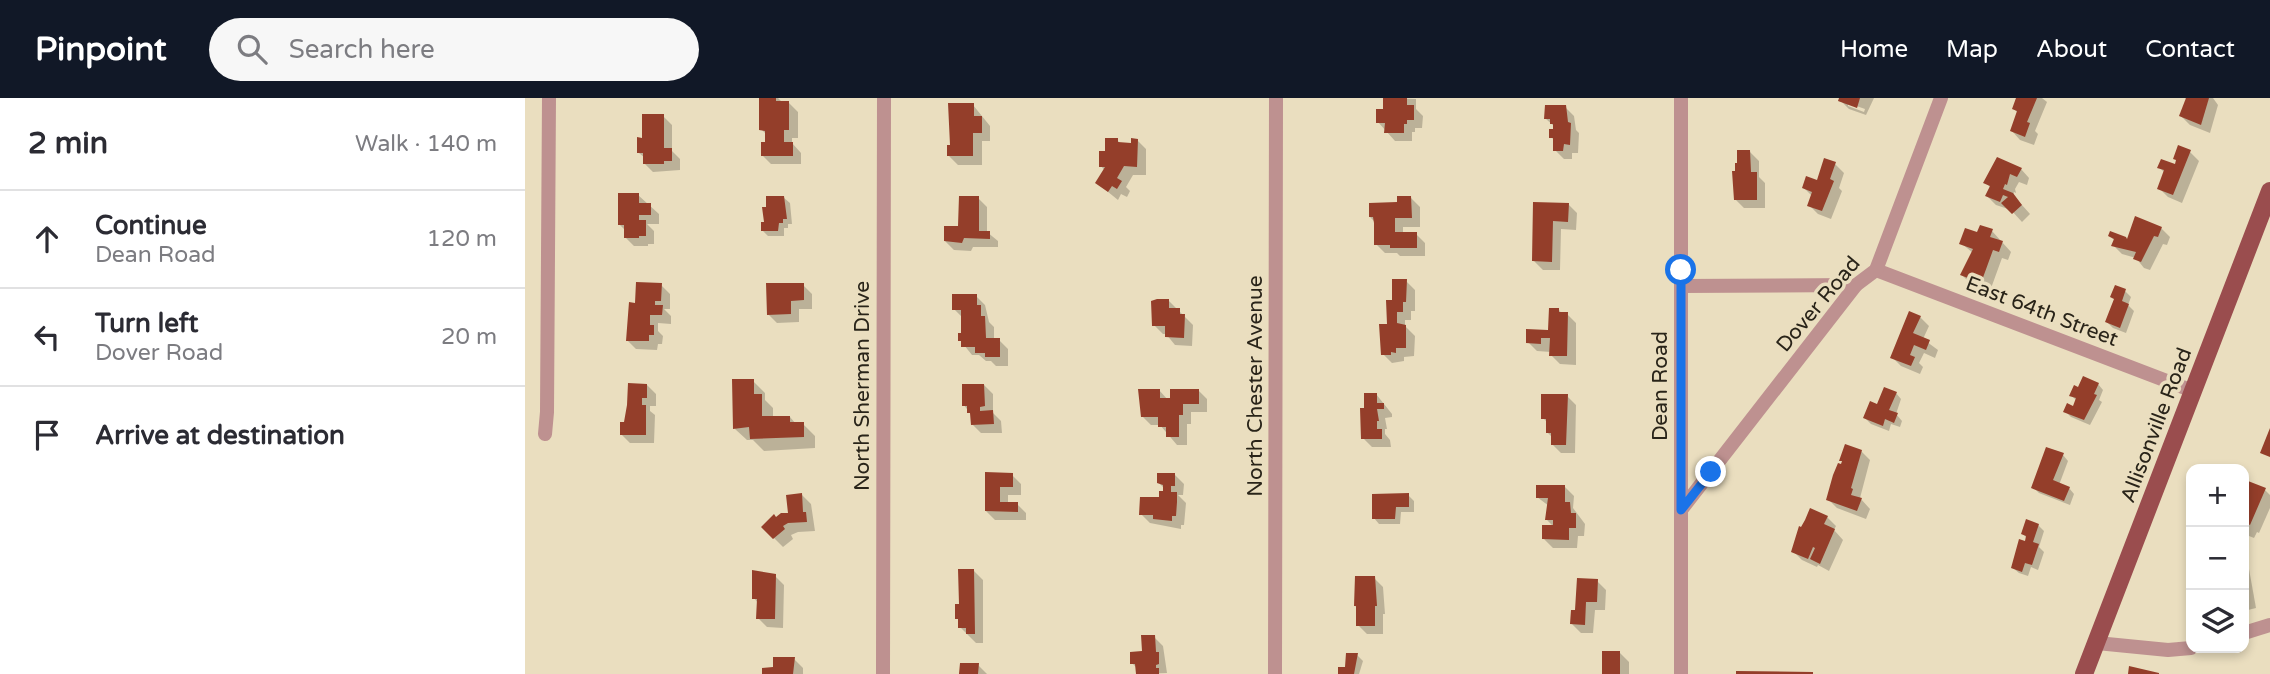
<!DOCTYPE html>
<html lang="en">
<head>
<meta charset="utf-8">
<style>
	:root { --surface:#fff; --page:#f7f7f7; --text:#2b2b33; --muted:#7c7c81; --line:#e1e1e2; --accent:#111827 }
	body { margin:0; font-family:"Varela Round",sans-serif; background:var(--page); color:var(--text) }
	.controls { position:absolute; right:21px; bottom:21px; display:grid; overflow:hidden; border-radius:14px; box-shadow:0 4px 10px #0003 }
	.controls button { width:63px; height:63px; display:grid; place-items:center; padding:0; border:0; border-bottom:2px solid var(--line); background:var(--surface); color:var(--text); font:35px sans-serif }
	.stop { position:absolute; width:21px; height:21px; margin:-16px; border:5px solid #1a73e8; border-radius:50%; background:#fff }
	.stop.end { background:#1a73e8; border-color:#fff; box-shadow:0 2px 7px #0008 }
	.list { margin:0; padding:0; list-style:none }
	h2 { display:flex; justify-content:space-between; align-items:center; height:91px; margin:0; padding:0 28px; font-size:30px }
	h2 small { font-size:23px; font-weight:400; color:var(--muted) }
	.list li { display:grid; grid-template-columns:46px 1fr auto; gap:21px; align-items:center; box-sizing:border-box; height:98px; padding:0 28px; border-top:2px solid var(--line) }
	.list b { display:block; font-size:26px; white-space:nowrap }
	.list p { margin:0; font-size:23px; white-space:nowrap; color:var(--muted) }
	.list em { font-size:23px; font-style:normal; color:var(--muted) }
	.icon { flex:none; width:38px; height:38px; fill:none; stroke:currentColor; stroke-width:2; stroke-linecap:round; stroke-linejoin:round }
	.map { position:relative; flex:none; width:1745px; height:576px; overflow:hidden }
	header { display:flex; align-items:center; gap:42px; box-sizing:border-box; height:98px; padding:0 35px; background:var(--accent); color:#fff }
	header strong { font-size:33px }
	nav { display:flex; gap:38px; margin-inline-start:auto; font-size:24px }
	.search { width:490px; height:63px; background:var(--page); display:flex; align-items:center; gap:18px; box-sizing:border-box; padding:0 24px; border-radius:38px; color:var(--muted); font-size:26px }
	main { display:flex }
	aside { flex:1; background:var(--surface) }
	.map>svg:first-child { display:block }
	.shadow { fill:#0003; fill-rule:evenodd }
	.building { fill:#943e2a }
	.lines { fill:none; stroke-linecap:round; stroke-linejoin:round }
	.minor { stroke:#be9190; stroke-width:14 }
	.major { stroke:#9a4d4e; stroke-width:18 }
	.route { stroke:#1a73e8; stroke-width:9 }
	.labels { text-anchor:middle; stroke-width:7; stroke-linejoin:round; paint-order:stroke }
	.street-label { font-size:21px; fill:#292419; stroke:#eadebf }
</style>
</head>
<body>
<header>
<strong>Pinpoint</strong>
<div class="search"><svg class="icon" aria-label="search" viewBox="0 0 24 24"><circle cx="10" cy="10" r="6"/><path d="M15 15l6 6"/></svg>Search here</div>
<nav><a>Home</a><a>Map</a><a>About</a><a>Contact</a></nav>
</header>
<main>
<aside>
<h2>2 min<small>Walk · 140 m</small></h2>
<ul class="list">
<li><svg class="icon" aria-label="ahead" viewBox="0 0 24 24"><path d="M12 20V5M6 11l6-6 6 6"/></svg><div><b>Continue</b><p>Dean Road</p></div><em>120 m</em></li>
<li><svg class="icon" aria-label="left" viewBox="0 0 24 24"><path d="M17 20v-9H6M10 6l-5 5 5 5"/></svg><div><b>Turn left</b><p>Dover Road</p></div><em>20 m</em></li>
<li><svg class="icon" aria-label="arrive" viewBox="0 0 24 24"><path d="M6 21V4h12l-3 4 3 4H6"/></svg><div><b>Arrive at destination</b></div></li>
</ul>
</aside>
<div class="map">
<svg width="1745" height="576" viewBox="0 0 1745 576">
	<rect width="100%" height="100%" fill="#eadebf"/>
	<!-- shadow -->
	<g class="shadow">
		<path d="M 236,0 L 253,0 L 258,5 L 264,5 L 273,14 L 273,40 L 267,40 L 267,45 L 276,55 L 276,66 L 246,66 L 237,57 L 242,46 L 241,36 L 236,31 Z"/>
		<path d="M 860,0 L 891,1 L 891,11 L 898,18 L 897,30 L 890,30 L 890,34 L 887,34 L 887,43 L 870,43 L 853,24 L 860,13 Z"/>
		<path d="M 1316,0 L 1349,0 L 1341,17 L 1324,11 L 1315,2 ZM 1323,5 L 1340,11 L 1339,14 L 1323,8 Z"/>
		<path d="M 1493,0 L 1517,0 L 1522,4 L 1510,33 L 1513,36 L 1509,47 L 1495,42 L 1487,33 L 1493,15 L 1489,11 Z"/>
		<path d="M 1660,0 L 1688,0 L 1693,7 L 1685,35 L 1665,27 L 1656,18 L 1662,2 Z"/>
		<path d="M 448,7 L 465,28 L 465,43 L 457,43 L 457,67 L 433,67 L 424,58 Z"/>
		<path d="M 1040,9 L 1049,18 L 1051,32 L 1054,35 L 1053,55 L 1047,55 L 1047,61 L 1039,61 L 1030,52 L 1030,43 L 1026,39 L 1030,29 L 1021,21 Z"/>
		<path d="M 138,18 L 147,27 L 147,53 L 155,61 L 155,72 L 128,74 L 119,65 L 120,60 L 114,55 L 119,42 Z"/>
		<path d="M 592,42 L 596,46 L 607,47 L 612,42 L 621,51 L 621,77 L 608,77 L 601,89 L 605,93 L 602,99 L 596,96 L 593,102 L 572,85 L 580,73 L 576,68 Z"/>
		<path d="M 1225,54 L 1234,63 L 1234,79 L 1240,85 L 1240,110 L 1219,110 L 1210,101 Z"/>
		<path d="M 1665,54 L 1674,63 L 1657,105 L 1643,99 L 1634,90 L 1640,75 L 1634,69 L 1651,69 Z"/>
		<path d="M 1310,66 L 1319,75 L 1314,90 L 1317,93 L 1306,121 L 1293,116 L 1284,107 L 1287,98 L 1279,90 L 1293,84 Z"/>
		<path d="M 1496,71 L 1504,80 L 1502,87 L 1494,84 L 1490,91 L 1491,95 L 1489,94 L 1488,97 L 1505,116 L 1497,124 L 1486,112 L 1471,107 L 1462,98 L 1466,90 L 1461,85 Z"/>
		<path d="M 113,97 L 134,116 L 134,126 L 122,126 L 129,133 L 129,146 L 123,146 L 123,148 L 109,148 L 100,139 L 100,132 L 94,126 Z"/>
		<path d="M 259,100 L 265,105 L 267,126 L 263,126 L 263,130 L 259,130 L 259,138 L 243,138 L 237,132 Z"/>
		<path d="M 453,100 L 462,109 L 462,134 L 473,143 L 473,149 L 448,149 L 446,153 L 429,152 L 420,143 L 435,130 Z"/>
		<path d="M 886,100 L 895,109 L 895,129 L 878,129 L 878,136 L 891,136 L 900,145 L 900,158 L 875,158 L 872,155 L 860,155 L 851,146 L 850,124 L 845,119 Z"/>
		<path d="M 1010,106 L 1043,106 L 1052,115 L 1051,132 L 1036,131 L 1035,172 L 1018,172 L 1009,163 Z"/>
		<path d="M 1636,130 L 1645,139 L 1642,147 L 1638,146 L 1625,172 L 1619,170 L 1611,160 L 1597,156 L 1588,147 L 1590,143 L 1585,138 L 1603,142 Z"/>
		<path d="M 1467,133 L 1486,154 L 1483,162 L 1477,160 L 1465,193 L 1446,186 L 1437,177 L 1448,155 L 1436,145 L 1453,136 Z"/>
		<path d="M 881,183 L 890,192 L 890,213 L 886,213 L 886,222 L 880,222 L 880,228 L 890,238 L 889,258 L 879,259 L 879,263 L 867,265 L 858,256 L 868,204 Z"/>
		<path d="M 136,187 L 145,196 L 145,211 L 139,211 L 146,218 L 146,226 L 133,225 L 133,233 L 138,238 L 137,246 L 133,246 L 132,252 L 111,251 L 102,242 L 112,206 Z"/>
		<path d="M 278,187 L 287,196 L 287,211 L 274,211 L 274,224 L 252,225 L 243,216 Z"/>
		<path d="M 1600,193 L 1606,199 L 1603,207 L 1609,213 L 1601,235 L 1588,230 L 1582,224 Z"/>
		<path d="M 451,198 L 460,207 L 464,224 L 469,229 L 469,242 L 474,242 L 483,251 L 483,268 L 471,268 L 466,263 L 461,263 L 454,257 L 447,257 L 435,242 L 438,236 L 438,220 L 429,211 Z"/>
		<path d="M 644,203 L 668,227 L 667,248 L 650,247 L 641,236 L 638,236 L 629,227 Z"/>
		<path d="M 1034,212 L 1037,216 L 1042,216 L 1051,225 L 1051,267 L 1035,266 L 1026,257 L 1026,254 L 1012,253 L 1003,244 L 1025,234 Z"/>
		<path d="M 1395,219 L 1404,228 L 1398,241 L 1413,252 L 1410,260 L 1399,255 L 1394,265 L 1398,269 L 1395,276 L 1376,268 L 1367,259 Z"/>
		<path d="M 228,283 L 240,295 L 240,302 L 248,310 L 248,319 L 265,319 L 271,326 L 278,326 L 290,338 L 290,350 L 239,353 L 228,342 L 222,342 L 210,331 Z"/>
		<path d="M 1573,286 L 1578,292 L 1574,302 L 1577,304 L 1565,327 L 1546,319 L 1540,313 L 1549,310 L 1552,303 L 1546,297 Z"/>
		<path d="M 122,287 L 131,296 L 131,308 L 125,308 L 125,313 L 130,317 L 129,345 L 105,345 L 96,336 Z"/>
		<path d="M 459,287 L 468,296 L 468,315 L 476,323 L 477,335 L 456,335 L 447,326 L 447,318 L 439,307 Z"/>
		<path d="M 634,292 L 643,302 L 673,292 L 682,301 L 682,314 L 666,314 L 666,326 L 662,326 L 662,347 L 652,347 L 635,327 L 626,327 L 617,318 Z"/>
		<path d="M 1371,295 L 1376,301 L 1371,316 L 1377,323 L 1375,329 L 1366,326 L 1364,333 L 1346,326 L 1340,320 Z"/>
		<path d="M 851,296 L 867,316 L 867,319 L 860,320 L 862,331 L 860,331 L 860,336 L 865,342 L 866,349 L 847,349 L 838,340 L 841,312 Z"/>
		<path d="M 1042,298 L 1051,307 L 1050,355 L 1036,355 L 1027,346 L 1027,339 L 1022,334 L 1022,324 L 1018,320 Z"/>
		<path d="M 1336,353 L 1345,362 L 1335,400 L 1345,411 L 1341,421 L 1312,410 L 1303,401 L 1317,368 Z"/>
		<path d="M 1538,357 L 1543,363 L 1534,387 L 1544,390 L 1549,396 L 1545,407 L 1514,395 L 1508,389 Z"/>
		<path d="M 462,376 L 487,377 L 496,386 L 496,397 L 483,397 L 483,406 L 492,406 L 501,415 L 501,422 L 470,422 L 461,413 Z"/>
		<path d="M 650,377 L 659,386 L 658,397 L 653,397 L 661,405 L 659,427 L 656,427 L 656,431 L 625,425 L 616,416 L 636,401 L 640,395 L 640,391 L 634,385 Z"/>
		<path d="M 1724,385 L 1740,392 L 1745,397 L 1745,410 L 1734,435 L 1732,434 L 1729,440 L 1719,436 L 1719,398 Z"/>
		<path d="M 1040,389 L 1049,398 L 1048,410 L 1060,426 L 1059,438 L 1053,438 L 1052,450 L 1028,450 L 1019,441 L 1029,429 L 1022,422 L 1024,408 L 1012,399 Z"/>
		<path d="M 277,397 L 286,406 L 290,433 L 273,434 L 266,437 L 268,441 L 258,449 L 238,429 L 265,417 Z"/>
		<path d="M 883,397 L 889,403 L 889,414 L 876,414 L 875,426 L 854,426 L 849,420 Z"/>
		<path d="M 1302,419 L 1311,428 L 1309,432 L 1318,442 L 1304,473 L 1293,467 L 1292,469 L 1277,462 L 1268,453 Z"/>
		<path d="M 1513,427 L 1519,433 L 1514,449 L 1519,454 L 1513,472 L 1506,469 L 1503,478 L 1494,475 L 1488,470 L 1502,440 L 1498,436 Z"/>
		<path d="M 1719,466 L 1724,471 L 1731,510 L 1719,513 Z"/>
		<path d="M 449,473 L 458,482 L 458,545 L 451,545 L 435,529 L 435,523 L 432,520 Z"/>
		<path d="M 250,478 L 259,487 L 258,530 L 242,529 L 233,520 L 233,505 L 229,500 Z"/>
		<path d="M 849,480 L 858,489 L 860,516 L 858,516 L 858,536 L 842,536 L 833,527 L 833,510 L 830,508 Z"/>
		<path d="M 1072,483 L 1081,492 L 1080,512 L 1070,512 L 1068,535 L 1056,535 L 1047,526 Z"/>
		<path d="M 629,539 L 638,548 L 642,575 L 613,576 L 612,570 L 607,565 L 618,555 Z"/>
		<path d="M 1095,555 L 1104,564 L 1104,576 L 1079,576 Z"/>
		<path d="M 832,557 L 838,563 L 834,576 L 814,576 Z"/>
		<path d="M 269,561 L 278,570 L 278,576 L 239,576 Z"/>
		<path d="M 453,567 L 462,576 L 436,576 Z"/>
	</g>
	<!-- building -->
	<g class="building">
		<path d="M 234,0 L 251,0 L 251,3 L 264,3 L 264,32 L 259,32 L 259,44 L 268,44 L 268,58 L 236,58 L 236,44 L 240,44 L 240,33 L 234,32 Z"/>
		<path d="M 858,0 L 882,0 L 882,7 L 889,7 L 889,22 L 882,22 L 882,26 L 879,26 L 879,35 L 859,35 L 860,25 L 851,25 L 851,11 L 858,11 Z"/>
		<path d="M 1314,0 L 1335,0 L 1332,10 L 1313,3 Z"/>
		<path d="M 1491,0 L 1512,0 L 1502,24 L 1505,25 L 1500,39 L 1485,33 L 1492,13 L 1487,11 Z"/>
		<path d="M 1661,0 L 1684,0 L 1676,27 L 1654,18 Z"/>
		<path d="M 423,5 L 449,5 L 449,18 L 457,18 L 457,35 L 448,35 L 448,58 L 422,58 L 422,47 L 425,47 Z"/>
		<path d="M 1020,7 L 1041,7 L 1043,24 L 1046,25 L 1045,47 L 1039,46 L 1038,53 L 1028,53 L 1028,40 L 1024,40 L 1024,31 L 1028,31 L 1028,26 L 1025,26 L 1025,21 L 1019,21 Z"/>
		<path d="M 117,16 L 139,16 L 139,50 L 147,50 L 147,63 L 139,63 L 139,66 L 118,66 L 118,55 L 112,55 L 112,39 L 117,40 Z"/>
		<path d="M 580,40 L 593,40 L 593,44 L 606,45 L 606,40 L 613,41 L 612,69 L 599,68 L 592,80 L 597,83 L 592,91 L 587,88 L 583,94 L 570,85 L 580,69 L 574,69 L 574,53 L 580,53 Z"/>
		<path d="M 1653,47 L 1666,52 L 1648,97 L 1632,91 L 1639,72 L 1632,70 L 1636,61 L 1650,66 L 1651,62 L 1648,61 Z"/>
		<path d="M 1212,52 L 1225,52 L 1226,74 L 1232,74 L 1232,102 L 1209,102 L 1207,73 L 1210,73 L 1210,65 L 1212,65 Z"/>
		<path d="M 1472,59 L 1497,70 L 1492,79 L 1485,76 L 1482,87 L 1480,86 L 1478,91 L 1488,95 L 1497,107 L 1487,116 L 1476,105 L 1483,99 L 1478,97 L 1475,104 L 1460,98 L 1465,88 L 1458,85 Z"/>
		<path d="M 1299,60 L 1311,64 L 1305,81 L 1309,83 L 1297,113 L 1282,108 L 1287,94 L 1277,90 L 1281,78 L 1292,82 Z"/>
		<path d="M 93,95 L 114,95 L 114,105 L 126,105 L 126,117 L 114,117 L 114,122 L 121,122 L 121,138 L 114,138 L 114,140 L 99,140 L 99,127 L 93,127 Z"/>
		<path d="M 241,98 L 259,98 L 262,121 L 258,121 L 258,125 L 254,125 L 253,133 L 236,133 L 236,124 L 239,124 L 237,109 L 241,109 Z"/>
		<path d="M 434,98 L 454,98 L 454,133 L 465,133 L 465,141 L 439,140 L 437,145 L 419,143 L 419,128 L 433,128 Z"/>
		<path d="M 872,98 L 886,98 L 887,120 L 870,120 L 870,134 L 892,134 L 892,150 L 865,150 L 865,147 L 849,147 L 849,125 L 848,119 L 844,119 L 844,105 L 872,104 Z"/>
		<path d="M 1008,104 L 1044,105 L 1043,124 L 1028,123 L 1027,164 L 1007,163 Z"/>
		<path d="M 1610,118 L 1637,129 L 1633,139 L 1629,138 L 1616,164 L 1608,161 L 1611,154 L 1586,148 L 1589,141 L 1583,138 L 1585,133 L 1601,139 L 1602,141 Z"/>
		<path d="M 1455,127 L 1468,131 L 1465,139 L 1478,143 L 1474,154 L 1468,152 L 1456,185 L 1435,177 L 1448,151 L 1434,146 L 1440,130 L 1452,134 Z"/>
		<path d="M 867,181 L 882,181 L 881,204 L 878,204 L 878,214 L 872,214 L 872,225 L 881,227 L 881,250 L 871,250 L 871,255 L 866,254 L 866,257 L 856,257 L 854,226 L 862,226 L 861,202 L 867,202 Z"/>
		<path d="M 111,184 L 137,185 L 136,203 L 130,203 L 130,207 L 138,207 L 137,217 L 125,217 L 125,227 L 129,227 L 129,237 L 124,237 L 124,243 L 101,243 L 104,204 L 110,205 Z"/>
		<path d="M 241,185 L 279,185 L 279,202 L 266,203 L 266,216 L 242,217 Z"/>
		<path d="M 1590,187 L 1601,191 L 1597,203 L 1604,206 L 1595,230 L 1580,224 L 1589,201 L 1585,199 Z"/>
		<path d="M 427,196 L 452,196 L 452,207 L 456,207 L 456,218 L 460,218 L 461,240 L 475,240 L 475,259 L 460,259 L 460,255 L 450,255 L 450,249 L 436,249 L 436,243 L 433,243 L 433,235 L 436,235 L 436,212 L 427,212 Z"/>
		<path d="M 632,201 L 644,201 L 644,210 L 655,210 L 655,216 L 660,216 L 659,240 L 640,239 L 640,228 L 627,228 L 626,203 Z"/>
		<path d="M 1024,210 L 1034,210 L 1034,214 L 1043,214 L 1042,258 L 1024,258 L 1025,240 L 1016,240 L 1016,246 L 1001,245 L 1001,231 L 1023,232 Z"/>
		<path d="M 1384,213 L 1396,218 L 1388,235 L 1405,242 L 1401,252 L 1389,247 L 1385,257 L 1390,259 L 1386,268 L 1365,260 Z"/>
		<path d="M 1558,278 L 1574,285 L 1569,296 L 1572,297 L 1559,322 L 1538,314 L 1542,305 L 1548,308 L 1551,300 L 1544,298 L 1549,287 L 1553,289 Z"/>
		<path d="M 207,281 L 229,281 L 229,296 L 237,296 L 237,318 L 265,318 L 265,324 L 279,324 L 279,339 L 225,341 L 224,329 L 208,331 Z"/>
		<path d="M 103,285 L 122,286 L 122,300 L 117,300 L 117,307 L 121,307 L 121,337 L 95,337 L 95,324 L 99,324 L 102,307 Z"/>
		<path d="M 437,286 L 459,286 L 460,308 L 455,309 L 455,313 L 468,312 L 469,326 L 446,327 L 445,315 L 442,315 L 442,308 L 437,308 Z"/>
		<path d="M 1359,289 L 1372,294 L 1364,312 L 1373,315 L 1369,325 L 1360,321 L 1358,328 L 1338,320 L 1345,303 L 1352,306 Z"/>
		<path d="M 613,291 L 635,291 L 635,300 L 645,300 L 645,291 L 674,291 L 674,306 L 658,306 L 658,317 L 654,317 L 654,339 L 641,339 L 641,329 L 633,329 L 633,319 L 616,319 Z"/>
		<path d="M 839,295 L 852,295 L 852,305 L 859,305 L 859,311 L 852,311 L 854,323 L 852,323 L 852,331 L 857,331 L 857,341 L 836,341 L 835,310 L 839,310 Z"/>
		<path d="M 1016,296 L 1043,296 L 1041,347 L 1026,347 L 1026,335 L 1021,335 L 1021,321 L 1016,321 Z"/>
		<path d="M 1745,330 L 1745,359 L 1735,355 Z"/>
		<path d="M 1320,346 L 1337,352 L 1326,390 L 1328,391 L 1326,397 L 1337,400 L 1332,413 L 1301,402 L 1308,377 L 1313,365 L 1316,366 L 1317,363 L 1314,363 Z"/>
		<path d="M 1521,349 L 1539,355 L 1528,382 L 1545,389 L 1539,403 L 1506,390 Z"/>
		<path d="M 460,374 L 488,375 L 488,389 L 475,389 L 475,404 L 493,404 L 493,414 L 460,413 Z"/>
		<path d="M 632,375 L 650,375 L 650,388 L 646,388 L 646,394 L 652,394 L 652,404 L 651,418 L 647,418 L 647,423 L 628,421 L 628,417 L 614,417 L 615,399 L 634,399 L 634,393 L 638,393 L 638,387 L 632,385 Z"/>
		<path d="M 1723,383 L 1741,390 L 1725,427 L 1723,426 L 1719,435 L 1719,394 Z"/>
		<path d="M 1011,387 L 1040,387 L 1040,404 L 1045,404 L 1046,415 L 1051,415 L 1051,430 L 1044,430 L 1044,442 L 1017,441 L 1017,427 L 1028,427 L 1028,422 L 1020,422 L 1023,400 L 1011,400 Z"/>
		<path d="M 277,395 L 278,414 L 281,414 L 282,424 L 263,425 L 258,428 L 260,431 L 248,441 L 236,429 L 249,416 L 251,419 L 256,415 L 263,415 L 261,397 Z"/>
		<path d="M 884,395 L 884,409 L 871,409 L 870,421 L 847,421 L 847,396 Z"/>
		<path d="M 1285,410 L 1303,418 L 1299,426 L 1310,431 L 1295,466 L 1285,461 L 1290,450 L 1288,449 L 1283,461 L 1266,454 L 1274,428 L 1276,429 L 1280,422 Z"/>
		<path d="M 1501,421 L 1514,426 L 1508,444 L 1514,446 L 1507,467 L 1500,465 L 1497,474 L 1486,470 L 1494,441 L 1500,443 L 1501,438 L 1496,436 Z"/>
		<path d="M 433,471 L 449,471 L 450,536 L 441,536 L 441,530 L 433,530 L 433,521 L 430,521 L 430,506 L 434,506 Z"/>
		<path d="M 227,472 L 251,476 L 250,521 L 231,521 L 232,501 L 227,501 Z"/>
		<path d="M 830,478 L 850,478 L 852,508 L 850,508 L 850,528 L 831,528 L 831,508 L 829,508 Z"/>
		<path d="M 1052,480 L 1073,481 L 1072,504 L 1061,504 L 1060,527 L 1045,526 L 1046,512 L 1050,512 Z"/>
		<path d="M 1719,484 L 1723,501 L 1719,502 Z"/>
		<path d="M 616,537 L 630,537 L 631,554 L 634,554 L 634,566 L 631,567 L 631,570 L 634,570 L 634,576 L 611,576 L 610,566 L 605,566 L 605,554 L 617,553 Z"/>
		<rect x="1077" y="553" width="18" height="23"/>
		<path d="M 821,555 L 833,555 L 829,576 L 813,576 L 813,569 L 820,569 Z"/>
		<path d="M 248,559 L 270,559 L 268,576 L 237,576 L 237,570 L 248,569 Z"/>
		<path d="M 435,565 L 454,565 L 453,576 L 434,576 Z"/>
		<path d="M 1604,568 L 1634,575 L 1634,576 L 1603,576 Z"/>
		<path d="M 1211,573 L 1288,574 L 1288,576 L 1211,576 Z"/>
	</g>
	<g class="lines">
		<!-- minor -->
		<g class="minor">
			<path d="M 1351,172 L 1668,293"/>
			<path d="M 1156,188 L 1331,187"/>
			<path d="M 20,336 L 22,314 L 24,0"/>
			<path d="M 1156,412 L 1331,187 L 1351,172 L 1416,0"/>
			<path d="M 1719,535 L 1745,527"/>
			<path d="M 1572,545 L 1643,552 L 1666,550"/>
			<path d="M 358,576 L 359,0"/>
			<path d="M 750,576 L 751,0"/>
			<path d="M 1156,576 L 1156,0"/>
		</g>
		<!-- major -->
		<path class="major" d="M 1559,576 L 1745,93"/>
	</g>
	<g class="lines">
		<!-- route -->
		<path class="route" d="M 1156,172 L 1156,412 L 1186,374"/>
	</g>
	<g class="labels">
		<!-- street labels -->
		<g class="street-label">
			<text transform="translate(1293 206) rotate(-50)" y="7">Dover Road</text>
			<text transform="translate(1517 213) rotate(21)" y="7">East 64th Street</text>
			<text transform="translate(337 288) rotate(-90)" y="7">North Sherman Drive</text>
			<text transform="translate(730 288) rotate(-90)" y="7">North Chester Avenue</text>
			<text transform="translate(1135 288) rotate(-90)" y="7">Dean Road</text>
			<text transform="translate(1631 327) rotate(-69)" y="7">Allisonville Road</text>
		</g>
	</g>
</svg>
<div class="controls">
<button>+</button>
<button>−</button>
<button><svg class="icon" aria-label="layers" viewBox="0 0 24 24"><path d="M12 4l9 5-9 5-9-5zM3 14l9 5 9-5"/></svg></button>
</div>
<div class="stop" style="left:1156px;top:172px"></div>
<div class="stop end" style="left:1186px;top:374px"></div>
</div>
</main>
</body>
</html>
